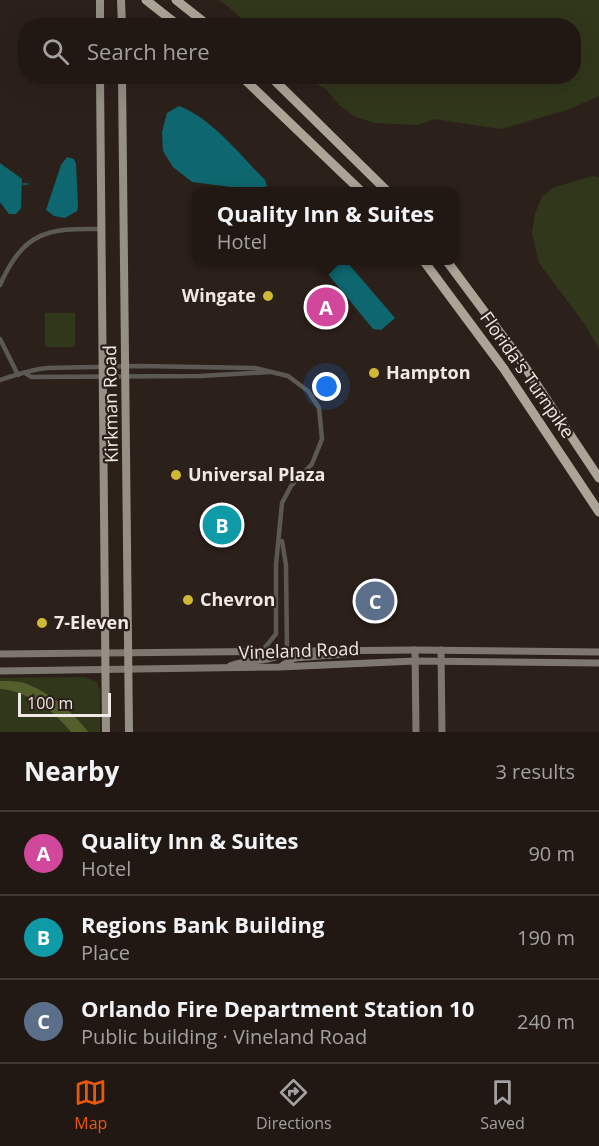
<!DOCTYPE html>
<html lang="en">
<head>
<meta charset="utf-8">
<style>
	:root { --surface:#211814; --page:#2d2522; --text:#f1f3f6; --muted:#a2a0a0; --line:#3e3734; --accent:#ea580c }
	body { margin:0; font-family:"Open Sans",sans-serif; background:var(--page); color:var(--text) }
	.scale { position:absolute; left:18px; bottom:15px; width:93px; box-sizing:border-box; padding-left:6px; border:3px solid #f0e8e4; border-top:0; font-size:16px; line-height:21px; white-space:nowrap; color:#f0e8e4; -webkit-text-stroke:4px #2c201b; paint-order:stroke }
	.you { position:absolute; left:327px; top:387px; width:21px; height:21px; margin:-15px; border:4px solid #fff; border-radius:50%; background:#1a73e8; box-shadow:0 0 0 9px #1a73e833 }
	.badge { display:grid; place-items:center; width:39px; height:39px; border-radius:50%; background:var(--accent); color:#fff; font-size:20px; font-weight:700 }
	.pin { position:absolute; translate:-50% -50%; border:3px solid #fff; box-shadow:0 2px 6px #0006 }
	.popup { position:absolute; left:192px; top:187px; width:267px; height:78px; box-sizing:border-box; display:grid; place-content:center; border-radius:12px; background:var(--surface); filter:drop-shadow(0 2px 4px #0005); font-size:20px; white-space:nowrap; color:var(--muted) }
	.popup b { font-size:22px; color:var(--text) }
	.popup::after { content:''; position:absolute; left:50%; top:100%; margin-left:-12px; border:12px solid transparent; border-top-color:var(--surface) }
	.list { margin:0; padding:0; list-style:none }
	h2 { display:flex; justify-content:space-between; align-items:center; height:78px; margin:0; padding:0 24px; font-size:26px }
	h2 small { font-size:20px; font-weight:400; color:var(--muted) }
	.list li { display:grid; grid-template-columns:39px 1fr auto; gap:18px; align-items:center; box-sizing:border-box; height:84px; padding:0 24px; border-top:2px solid var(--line) }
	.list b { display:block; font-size:22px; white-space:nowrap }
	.list p { margin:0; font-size:20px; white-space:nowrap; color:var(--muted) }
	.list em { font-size:20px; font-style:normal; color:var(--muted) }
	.icon { flex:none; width:33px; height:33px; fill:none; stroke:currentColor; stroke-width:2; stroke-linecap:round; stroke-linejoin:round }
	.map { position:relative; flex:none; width:599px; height:732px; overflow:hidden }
	.search { position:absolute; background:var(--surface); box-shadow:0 6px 24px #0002; left:18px; right:18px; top:18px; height:66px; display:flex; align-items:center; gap:15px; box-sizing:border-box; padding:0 21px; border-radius:24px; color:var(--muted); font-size:22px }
	.sheet { height:330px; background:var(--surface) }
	nav { display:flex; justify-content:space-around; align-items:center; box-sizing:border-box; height:84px; border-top:2px solid var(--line); background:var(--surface); font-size:16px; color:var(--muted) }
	nav a { display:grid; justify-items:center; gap:3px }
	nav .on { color:var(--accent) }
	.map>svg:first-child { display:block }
	.green { fill:#31371a }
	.forest { fill:#535f2b }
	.water { fill:#0e666e }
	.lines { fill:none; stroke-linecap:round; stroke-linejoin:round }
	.stream { stroke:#0e666e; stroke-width:1.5 }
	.street { stroke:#5c5954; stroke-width:4.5 }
	.secondary { stroke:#7d776f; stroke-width:7 }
	.primary { stroke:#958f84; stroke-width:8 }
	.highway { stroke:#aca497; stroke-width:9 }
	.poi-dot { fill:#d0b736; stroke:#2c201b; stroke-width:2 }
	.labels { text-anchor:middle; stroke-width:4.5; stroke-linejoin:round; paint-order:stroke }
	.poi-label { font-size:18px; font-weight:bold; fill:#f0e8e4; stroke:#2c201b; text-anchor:start }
	.street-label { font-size:18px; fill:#f0e8e4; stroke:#2c201b }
</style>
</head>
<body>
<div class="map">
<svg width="599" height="732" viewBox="0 0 599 732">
	<rect width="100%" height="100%" fill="#2c201b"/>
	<!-- green -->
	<g class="green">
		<path d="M 219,0 L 599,0 L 599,96 L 567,110 L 501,129 L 434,119 L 418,125 L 374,123 L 356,117 L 339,105 L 326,89 L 303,77 L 574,76 L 574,26 L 247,25 L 235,12 Z"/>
		<path d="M 592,176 L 599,177 L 599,349 L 584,323 L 539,263 L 532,233 L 535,214 L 542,197 L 552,188 Z"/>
		<rect x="45" y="313" width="30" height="34"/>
		<path d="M 85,677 L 97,682 L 100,690 L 100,732 L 0,732 L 0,678 Z"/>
	</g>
	<!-- forest -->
	<path class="forest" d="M 0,681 C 7,681 17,681 24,683 C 46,690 76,714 88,732 L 71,732 C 54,711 28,691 0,689 Z"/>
	<!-- water -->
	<g class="water">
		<path d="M 179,106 C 213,119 240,155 265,180 L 267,186 L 254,190 L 192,182 L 173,167 L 163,151 L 162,132 L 167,113 Z"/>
		<path d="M 67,157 L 74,159 L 76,164 L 78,207 L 77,211 L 65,218 L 54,216 L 46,210 L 61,165 Z"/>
		<path d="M 0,163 L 22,179 L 21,208 L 16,214 L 9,214 L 0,202 Z"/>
		<path d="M 311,261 L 346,261 L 395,318 L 381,330 L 373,329 L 323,268 Z"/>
	</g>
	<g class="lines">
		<!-- stream -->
		<path class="stream" d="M 23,184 L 28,184"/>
		<!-- street -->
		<g class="street">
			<path d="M 0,285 C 24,231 48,228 101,229"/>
			<path d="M 0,339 L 18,375"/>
			<path d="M 25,373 L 31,377 L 200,376 L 270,372"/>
			<path d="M 0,380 C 17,375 31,369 48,368 L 139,366 L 255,368 L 288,376 L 308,391 L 319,408 L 322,439 L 312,464 L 291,486 L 282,503 L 276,565 L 276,634 L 262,651"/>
			<path d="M 282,541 L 286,565 L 287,652"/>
		</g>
		<!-- secondary -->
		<g class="secondary">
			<path d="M 415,650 L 416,732"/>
			<path d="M 441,650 L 442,732"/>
			<path d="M 0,654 L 415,650 L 599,652"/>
			<path d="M 283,665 L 295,658 L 345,654"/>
			<path d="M 230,666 C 250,658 263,664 285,653"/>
			<path d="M 0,671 L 279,667 L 415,661 L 599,663"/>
		</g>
		<!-- primary -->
		<g class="primary">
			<path d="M 100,0 L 100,26"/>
			<path d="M 121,0 L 122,26"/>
			<path d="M 100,76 L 106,732"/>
			<path d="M 122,76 L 129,732"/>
		</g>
		<!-- highway -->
		<g class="highway">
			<path d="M 146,0 L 179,26"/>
			<path d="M 176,0 L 209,26"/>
			<path d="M 241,76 L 362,192"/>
			<path d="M 270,76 L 388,192"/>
			<path d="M 423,260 L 504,369 L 599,512"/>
			<path d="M 446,260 L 519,358 L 599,478"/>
		</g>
	</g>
	<!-- markers -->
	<g class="poi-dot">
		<circle cx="268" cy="296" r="6"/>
		<circle cx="374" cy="373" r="6"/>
		<circle cx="176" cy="475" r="6"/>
		<circle cx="188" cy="600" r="6"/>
		<circle cx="42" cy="623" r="6"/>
	</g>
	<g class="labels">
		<!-- poi labels -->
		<g class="poi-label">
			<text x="256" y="302" text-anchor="end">Wingate</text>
			<text x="386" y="379">Hampton</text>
			<text x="188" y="481">Universal Plaza</text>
			<text x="200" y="606">Chevron</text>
			<text x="54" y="629">7-Eleven</text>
		</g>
		<!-- street labels -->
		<g class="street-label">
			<text transform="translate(527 375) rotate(55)" y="6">Florida's Turnpike</text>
			<text transform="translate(111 404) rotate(-91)" y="6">Kirkman Road</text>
			<text transform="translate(299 651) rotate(-2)" y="6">Vineland Road</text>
		</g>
	</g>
</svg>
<div class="scale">100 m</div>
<div class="you"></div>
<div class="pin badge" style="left:326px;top:307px;background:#d1479c">A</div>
<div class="popup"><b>Quality Inn &amp; Suites</b>Hotel</div>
<div class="pin badge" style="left:222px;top:525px;background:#0f9aa8">B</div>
<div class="pin badge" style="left:375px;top:601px;background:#5c6f8a">C</div>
<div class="search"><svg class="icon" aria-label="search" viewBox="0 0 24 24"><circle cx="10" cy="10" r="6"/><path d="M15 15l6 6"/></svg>Search here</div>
</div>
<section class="sheet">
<h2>Nearby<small>3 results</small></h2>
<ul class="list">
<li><span class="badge" style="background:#d1479c">A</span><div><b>Quality Inn &amp; Suites</b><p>Hotel</p></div><em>90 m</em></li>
<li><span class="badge" style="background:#0f9aa8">B</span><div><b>Regions Bank Building</b><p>Place</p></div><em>190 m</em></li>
<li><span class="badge" style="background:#5c6f8a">C</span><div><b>Orlando Fire Department Station 10</b><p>Public building · Vineland Road</p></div><em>240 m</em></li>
</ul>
</section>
<nav>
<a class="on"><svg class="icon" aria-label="map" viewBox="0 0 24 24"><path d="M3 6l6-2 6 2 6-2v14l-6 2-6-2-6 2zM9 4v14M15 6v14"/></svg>Map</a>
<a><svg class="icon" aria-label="directions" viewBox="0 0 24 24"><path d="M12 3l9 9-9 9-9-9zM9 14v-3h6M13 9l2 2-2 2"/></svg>Directions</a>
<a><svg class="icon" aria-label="saved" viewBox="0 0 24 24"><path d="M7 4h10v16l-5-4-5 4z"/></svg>Saved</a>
</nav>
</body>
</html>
